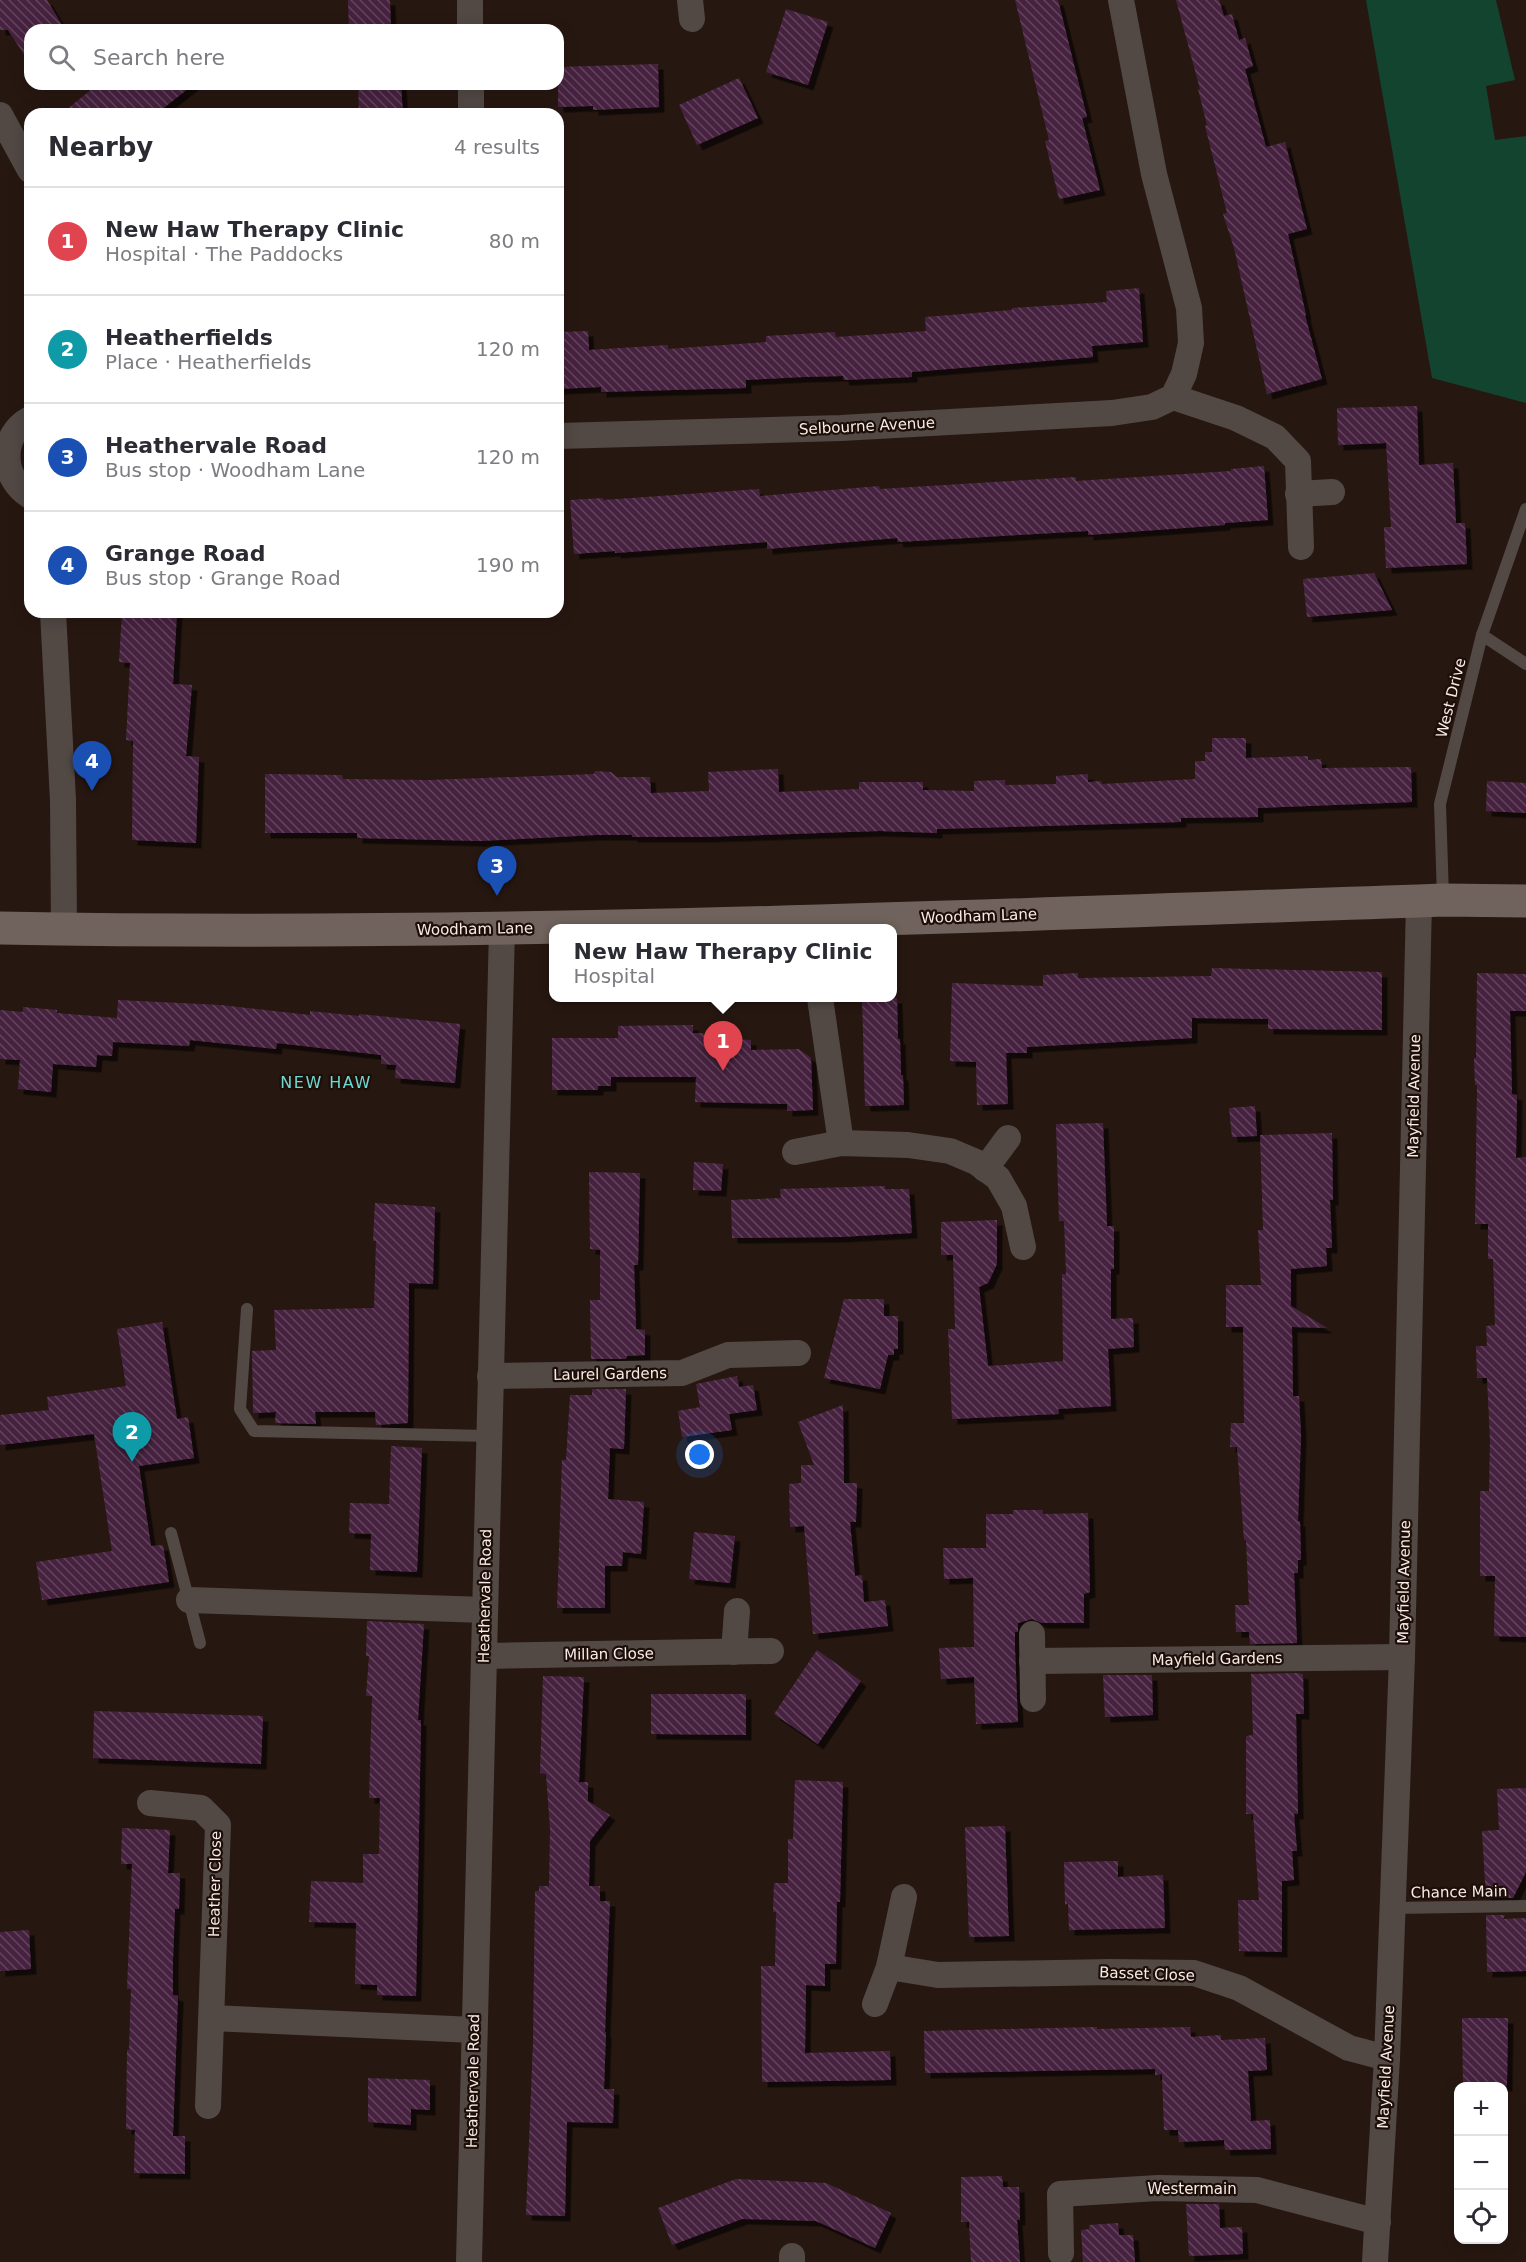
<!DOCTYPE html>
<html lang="en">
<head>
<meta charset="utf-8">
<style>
	:root { --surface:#fff; --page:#f7f7f7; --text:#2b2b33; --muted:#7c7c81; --line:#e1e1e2; --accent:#3d7476 }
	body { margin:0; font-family:"DejaVu Sans",sans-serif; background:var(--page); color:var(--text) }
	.controls { position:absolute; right:18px; bottom:18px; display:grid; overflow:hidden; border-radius:12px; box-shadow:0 3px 15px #0003 }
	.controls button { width:54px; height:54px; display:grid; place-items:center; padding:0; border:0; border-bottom:2px solid var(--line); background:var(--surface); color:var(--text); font:30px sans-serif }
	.you { position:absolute; left:700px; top:1455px; width:21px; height:21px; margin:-15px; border:4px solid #fff; border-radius:50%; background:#1a73e8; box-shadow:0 0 0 9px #1a73e833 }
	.badge { display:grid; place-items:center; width:39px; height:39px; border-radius:50%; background:var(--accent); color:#fff; font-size:20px; font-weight:700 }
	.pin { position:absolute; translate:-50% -50px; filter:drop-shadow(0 2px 3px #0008) }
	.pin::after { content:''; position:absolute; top:32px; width:21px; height:18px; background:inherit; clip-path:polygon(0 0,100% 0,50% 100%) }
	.popup { position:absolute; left:549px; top:924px; width:348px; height:78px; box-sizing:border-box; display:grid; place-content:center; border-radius:12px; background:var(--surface); filter:drop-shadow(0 2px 4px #0005); font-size:20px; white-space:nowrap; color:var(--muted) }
	.popup b { font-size:22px; color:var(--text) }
	.popup::after { content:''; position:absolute; left:50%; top:100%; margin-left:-12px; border:12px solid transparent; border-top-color:var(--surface) }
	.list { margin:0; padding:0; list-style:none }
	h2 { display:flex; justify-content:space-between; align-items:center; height:78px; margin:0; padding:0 24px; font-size:26px }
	h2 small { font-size:20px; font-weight:400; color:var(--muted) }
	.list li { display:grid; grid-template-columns:39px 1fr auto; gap:18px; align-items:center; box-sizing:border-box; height:108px; padding:0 24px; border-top:2px solid var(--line) }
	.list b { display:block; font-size:22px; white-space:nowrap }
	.list p { margin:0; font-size:20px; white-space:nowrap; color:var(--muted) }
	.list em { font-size:20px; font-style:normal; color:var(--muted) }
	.icon { flex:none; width:33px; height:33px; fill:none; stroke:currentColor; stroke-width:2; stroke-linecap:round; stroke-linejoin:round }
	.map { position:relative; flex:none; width:1526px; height:2262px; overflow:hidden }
	.search { position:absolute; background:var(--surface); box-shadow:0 3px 15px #0003; left:24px; top:24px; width:540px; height:66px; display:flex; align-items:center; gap:15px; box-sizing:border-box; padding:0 21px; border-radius:18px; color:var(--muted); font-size:22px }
	.panel { position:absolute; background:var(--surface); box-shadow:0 3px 15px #0003; left:24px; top:108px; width:540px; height:510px; border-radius:18px }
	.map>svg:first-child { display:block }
	.grass { fill:#13442f }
	.building { fill:url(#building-back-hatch); filter:url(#shadow) }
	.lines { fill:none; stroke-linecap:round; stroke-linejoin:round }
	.lane { stroke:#524945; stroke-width:12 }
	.street { stroke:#524945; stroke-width:26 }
	.secondary { stroke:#70635d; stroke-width:33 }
	.labels { text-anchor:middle; stroke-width:4.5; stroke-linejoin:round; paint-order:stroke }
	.street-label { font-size:15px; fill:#f7ebe7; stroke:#1d0e08 }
	.neighbourhood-label { font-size:16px; letter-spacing:1.5px; fill:#6dd8d2; stroke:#1d0e08 }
</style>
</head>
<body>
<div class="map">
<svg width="1526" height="2262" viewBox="0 0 1526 2262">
	<defs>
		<pattern id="building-back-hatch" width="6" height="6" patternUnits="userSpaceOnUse" patternTransform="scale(1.5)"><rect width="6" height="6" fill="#472441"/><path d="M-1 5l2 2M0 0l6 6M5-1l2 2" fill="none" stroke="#62445c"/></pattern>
		<filter id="shadow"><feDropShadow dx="5.5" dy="5.5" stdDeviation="0" flood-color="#0009"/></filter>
	</defs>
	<rect width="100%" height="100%" fill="#271711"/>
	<!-- grass -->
	<path class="grass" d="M 1366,0 L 1496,0 L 1515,80 L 1486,86 L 1495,140 L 1526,136 L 1526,403 L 1432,378 Z"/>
	<!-- building -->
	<g class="building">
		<path d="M 0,0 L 47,0 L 65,30 L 30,30 L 30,64 L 8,30 L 0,30 Z"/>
		<path d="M 348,0 L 390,0 L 391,30 L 349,30 Z"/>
		<path d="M 1015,0 L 1058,0 L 1087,117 L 1082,118 L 1100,190 L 1059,199 L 1045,141 L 1049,140 Z"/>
		<path d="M 1176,0 L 1219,0 L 1224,16 L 1232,14 L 1239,40 L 1245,38 L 1253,66 L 1245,69 L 1266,147 L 1285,142 L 1307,229 L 1288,234 L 1306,315 L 1305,315 L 1322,379 L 1267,394 L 1234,248 L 1223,214 L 1227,213 L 1205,126 L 1207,125 L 1198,89 L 1200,89 Z"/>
		<path d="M 786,9 L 828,22 L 808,85 L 766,72 Z"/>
		<path d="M 658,64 L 659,107 L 593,110 L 593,106 L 558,107 L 558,67 Z"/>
		<path d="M 739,78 L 758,118 L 697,145 L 679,105 Z"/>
		<path d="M 98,84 L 194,84 L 156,114 L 61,114 Z"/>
		<path d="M 358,84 L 401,84 L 403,114 L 359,114 Z"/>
		<path d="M 1139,288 L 1143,342 L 1092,346 L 1093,357 L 912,372 L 912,377 L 844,380 L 843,376 L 803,377 L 746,380 L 746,388 L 601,392 L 601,387 L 558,389 L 558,332 L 588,331 L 589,350 L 668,345 L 668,349 L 709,346 L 766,342 L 766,336 L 835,332 L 836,337 L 926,331 L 925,317 L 1012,310 L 1012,308 L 1107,302 L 1106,291 Z"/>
		<path d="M 1417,406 L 1419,465 L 1453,463 L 1456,523 L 1465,523 L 1467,564 L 1386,568 L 1384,527 L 1391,527 L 1386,443 L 1338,445 L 1337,408 Z"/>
		<path d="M 1264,466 L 1268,520 L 1225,523 L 1225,525 L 1088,535 L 1088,531 L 898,542 L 897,538 L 767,549 L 767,542 L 615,553 L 615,551 L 574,554 L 570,500 L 603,498 L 603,500 L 759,489 L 760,496 L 879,486 L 880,489 L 1076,477 L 1076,481 L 1231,471 L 1231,469 Z"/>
		<path d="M 1374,573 L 1392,610 L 1307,617 L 1303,579 Z"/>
		<path d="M 122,612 L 177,612 L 173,684 L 192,685 L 186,756 L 199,757 L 196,843 L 132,840 L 133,741 L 126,740 L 130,663 L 119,662 Z"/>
		<path d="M 1212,738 L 1246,738 L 1246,758 L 1308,756 L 1308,760 L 1321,759 L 1322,768 L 1411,767 L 1412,802 L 1258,808 L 1258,817 L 1181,818 L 1181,822 L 937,829 L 937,833 L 879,831 L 705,837 L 632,837 L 632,835 L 595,835 L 480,841 L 357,838 L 357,833 L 265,833 L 265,774 L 342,775 L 343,779 L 429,780 L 594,774 L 595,771 L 611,772 L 617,777 L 650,777 L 651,793 L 709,791 L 708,772 L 778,769 L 779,792 L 859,789 L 859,782 L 923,782 L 923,790 L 974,791 L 974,781 L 1005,780 L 1005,785 L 1056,784 L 1056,776 L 1088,774 L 1088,782 L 1101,781 L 1102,784 L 1195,779 L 1195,761 L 1205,761 L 1205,752 L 1212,752 Z"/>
		<path d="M 1487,781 L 1526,783 L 1526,813 L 1486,811 Z"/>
		<path d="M 1212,968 L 1382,972 L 1382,1030 L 1268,1029 L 1268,1019 L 1192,1018 L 1192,1038 L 1027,1047 L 1027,1053 L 1006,1053 L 1008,1104 L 977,1105 L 976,1062 L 950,1061 L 952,983 L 1043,986 L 1043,975 L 1078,973 L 1078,978 L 1211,976 Z"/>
		<path d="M 1477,973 L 1526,974 L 1526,1011 L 1510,1011 L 1512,1094 L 1517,1095 L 1516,1158 L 1526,1157 L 1526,1637 L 1494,1636 L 1495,1576 L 1480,1576 L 1480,1491 L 1489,1491 L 1490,1441 L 1487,1378 L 1477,1378 L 1476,1346 L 1487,1346 L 1486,1326 L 1495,1325 L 1493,1259 L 1488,1259 L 1488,1224 L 1475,1224 L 1477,1085 L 1475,1085 L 1474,1058 L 1476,1058 Z"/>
		<path d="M 862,998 L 897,998 L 898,1039 L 900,1039 L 901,1075 L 903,1075 L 904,1105 L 865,1106 Z"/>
		<path d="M 118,1000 L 221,1005 L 310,1015 L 310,1011 L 359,1016 L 359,1014 L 460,1024 L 455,1083 L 395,1078 L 396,1065 L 381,1064 L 381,1055 L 277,1043 L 276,1049 L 190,1040 L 189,1046 L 113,1042 L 112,1056 L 97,1055 L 96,1067 L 53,1064 L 51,1092 L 18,1089 L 20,1060 L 0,1059 L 0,1010 L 23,1012 L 23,1007 L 57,1010 L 57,1013 L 117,1018 Z"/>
		<path d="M 693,1025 L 693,1033 L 734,1034 L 734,1039 L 751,1040 L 751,1050 L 799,1049 L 811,1058 L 813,1110 L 787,1111 L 787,1104 L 695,1102 L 696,1077 L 611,1077 L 611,1086 L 598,1086 L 598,1090 L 552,1090 L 552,1038 L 618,1038 L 618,1026 Z"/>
		<path d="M 1255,1106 L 1257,1136 L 1232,1137 L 1229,1108 Z"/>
		<path d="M 1103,1123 L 1107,1226 L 1114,1226 L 1114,1269 L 1111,1269 L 1111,1319 L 1133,1318 L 1134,1347 L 1108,1349 L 1111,1406 L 1058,1409 L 1059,1414 L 952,1419 L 948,1329 L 955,1329 L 953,1255 L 941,1255 L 941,1222 L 997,1220 L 997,1264 L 988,1283 L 979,1287 L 988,1366 L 1063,1361 L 1062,1274 L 1066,1274 L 1064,1221 L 1059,1221 L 1056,1124 Z"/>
		<path d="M 1332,1133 L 1333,1200 L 1330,1200 L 1332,1248 L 1326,1248 L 1327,1266 L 1291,1269 L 1291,1306 L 1327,1328 L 1292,1327 L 1293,1396 L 1299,1396 L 1301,1436 L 1298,1521 L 1300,1521 L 1301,1560 L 1298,1560 L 1298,1573 L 1294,1573 L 1297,1643 L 1250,1644 L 1249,1632 L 1236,1632 L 1235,1605 L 1249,1605 L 1246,1540 L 1244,1540 L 1237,1447 L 1230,1447 L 1231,1423 L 1244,1423 L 1243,1327 L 1226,1327 L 1226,1285 L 1261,1285 L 1258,1230 L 1263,1230 L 1260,1135 Z"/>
		<path d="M 694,1162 L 723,1164 L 721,1191 L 693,1190 Z"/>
		<path d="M 589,1172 L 640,1173 L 638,1265 L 634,1265 L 636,1329 L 645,1330 L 645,1355 L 627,1356 L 626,1359 L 591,1359 L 590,1300 L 600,1300 L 600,1250 L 590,1249 Z"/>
		<path d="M 885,1186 L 885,1189 L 909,1189 L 912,1233 L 840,1237 L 732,1238 L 731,1200 L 781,1198 L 780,1189 Z"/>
		<path d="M 375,1203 L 435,1207 L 433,1284 L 409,1283 L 408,1423 L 376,1425 L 375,1412 L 315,1412 L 316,1424 L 275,1423 L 276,1412 L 253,1413 L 252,1351 L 276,1350 L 274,1310 L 374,1308 L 376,1241 L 373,1241 Z"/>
		<path d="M 844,1299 L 884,1299 L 884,1316 L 898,1316 L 898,1349 L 894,1349 L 894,1355 L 888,1355 L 880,1389 L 824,1378 Z"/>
		<path d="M 162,1322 L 177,1419 L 188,1417 L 194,1458 L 139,1466 L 151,1546 L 163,1545 L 169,1582 L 42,1600 L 36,1562 L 112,1551 L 94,1434 L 0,1445 L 0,1415 L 49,1410 L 47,1397 L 126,1386 L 117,1329 Z"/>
		<path d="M 737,1376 L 739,1387 L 753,1385 L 757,1410 L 729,1414 L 732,1430 L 682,1437 L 678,1411 L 700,1407 L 696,1384 Z"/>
		<path d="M 592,1389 L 626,1389 L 624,1449 L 610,1448 L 608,1499 L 644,1502 L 641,1554 L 623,1552 L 622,1566 L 605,1566 L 605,1608 L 557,1608 L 562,1460 L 566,1460 L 570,1395 L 592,1395 Z"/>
		<path d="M 843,1405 L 844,1483 L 857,1483 L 856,1522 L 850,1522 L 855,1576 L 862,1575 L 864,1602 L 885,1600 L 888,1626 L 813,1634 L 804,1526 L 790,1527 L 789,1484 L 801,1483 L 801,1465 L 814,1465 L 798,1422 Z"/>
		<path d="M 391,1446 L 422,1448 L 417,1572 L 370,1570 L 371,1534 L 349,1533 L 350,1503 L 389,1504 Z"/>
		<path d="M 1013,1510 L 1042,1510 L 1043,1514 L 1088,1513 L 1090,1592 L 1084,1594 L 1084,1623 L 1042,1623 L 1032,1619 L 1018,1623 L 1018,1632 L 1015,1632 L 1015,1650 L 1018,1722 L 976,1724 L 974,1677 L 941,1679 L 939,1648 L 974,1647 L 973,1578 L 944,1579 L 943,1548 L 986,1548 L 986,1514 L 1013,1514 Z"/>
		<path d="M 694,1532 L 735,1536 L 730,1583 L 689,1579 Z"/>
		<path d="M 367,1621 L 424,1624 L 418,1720 L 421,1720 L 416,1996 L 377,1995 L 377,1985 L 355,1984 L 356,1923 L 309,1922 L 311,1881 L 363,1883 L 363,1854 L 379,1854 L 380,1798 L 369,1798 L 372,1696 L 366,1696 L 369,1656 L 366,1656 Z"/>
		<path d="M 817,1650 L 861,1681 L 818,1744 L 774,1714 Z"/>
		<path d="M 1298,1673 L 1303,1674 L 1304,1714 L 1296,1714 L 1298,1814 L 1294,1814 L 1297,1851 L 1292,1851 L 1294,1880 L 1282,1881 L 1282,1952 L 1239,1951 L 1238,1900 L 1259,1900 L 1253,1814 L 1246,1814 L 1246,1736 L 1253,1735 L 1251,1674 Z"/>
		<path d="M 1103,1675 L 1152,1675 L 1153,1715 L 1105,1717 Z"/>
		<path d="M 543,1676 L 584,1677 L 579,1782 L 588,1782 L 588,1801 L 610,1815 L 590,1841 L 589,1886 L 600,1886 L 600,1901 L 610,1901 L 605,2032 L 606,2032 L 604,2089 L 614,2089 L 613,2123 L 567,2122 L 565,2216 L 526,2215 L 533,2042 L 535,1891 L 539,1891 L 539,1886 L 549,1886 L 550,1829 L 546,1774 L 540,1773 Z"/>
		<path d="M 651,1694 L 746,1694 L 746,1735 L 651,1734 Z"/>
		<path d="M 94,1711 L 263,1716 L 261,1764 L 93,1758 Z"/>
		<path d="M 795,1780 L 843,1782 L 840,1902 L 837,1902 L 836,1964 L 825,1964 L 825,1986 L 806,1985 L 805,2053 L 890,2051 L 891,2080 L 762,2082 L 761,1966 L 775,1966 L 776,1912 L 773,1912 L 774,1883 L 788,1883 L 788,1839 L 793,1839 Z"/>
		<path d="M 1526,1788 L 1526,1872 L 1513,1898 L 1486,1898 L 1482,1831 L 1499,1830 L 1497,1789 Z"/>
		<path d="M 1005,1826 L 1009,1936 L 969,1937 L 965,1827 Z"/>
		<path d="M 122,1828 L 170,1830 L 168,1873 L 180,1873 L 179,1909 L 175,1909 L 173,1959 L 173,1995 L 178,1996 L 173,2136 L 185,2136 L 185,2174 L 134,2173 L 135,2130 L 126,2129 L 127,2050 L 129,2050 L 131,1989 L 127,1989 L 132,1864 L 121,1864 Z"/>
		<path d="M 1118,1861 L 1118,1877 L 1163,1875 L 1165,1928 L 1069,1930 L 1068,1903 L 1065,1905 L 1064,1862 Z"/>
		<path d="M 1486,1915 L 1505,1915 L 1503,1919 L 1526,1918 L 1526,1971 L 1487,1972 Z"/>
		<path d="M 29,1930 L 31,1969 L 0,1971 L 0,1932 Z"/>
		<path d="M 1462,2018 L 1508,2018 L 1507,2086 L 1463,2086 Z"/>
		<path d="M 1097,2027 L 1097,2029 L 1190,2027 L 1191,2037 L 1221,2035 L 1221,2040 L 1265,2038 L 1267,2070 L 1248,2071 L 1251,2121 L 1270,2120 L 1271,2149 L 1225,2150 L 1224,2140 L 1179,2142 L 1178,2130 L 1164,2130 L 1162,2074 L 1155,2075 L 1155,2069 L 925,2073 L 924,2031 Z"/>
		<path d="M 368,2078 L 430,2080 L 430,2110 L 411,2109 L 411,2125 L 368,2122 Z"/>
		<path d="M 1002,2176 L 1003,2187 L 1019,2187 L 1020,2220 L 1017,2220 L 1020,2262 L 971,2262 L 969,2222 L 961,2222 L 961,2177 Z"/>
		<path d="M 736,2179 L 826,2183 L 891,2213 L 875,2248 L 816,2221 L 742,2219 L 672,2245 L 658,2208 Z"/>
		<path d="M 1186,2204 L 1219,2204 L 1220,2228 L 1242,2227 L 1243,2254 L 1189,2256 Z"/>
		<path d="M 1118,2223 L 1119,2235 L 1133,2235 L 1135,2262 L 1083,2262 L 1081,2230 L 1089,2229 L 1089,2225 Z"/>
	</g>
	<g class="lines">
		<!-- lane -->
		<g class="lane">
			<path d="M 1482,635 L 1526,664"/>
			<path d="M 1443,898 L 1440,804 L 1482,635 L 1526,509"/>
			<path d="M 247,1309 L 240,1409 L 254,1431 L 489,1436"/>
			<path d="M 171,1533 L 200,1643"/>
			<path d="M 1392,1908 L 1526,1906"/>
		</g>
		<!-- street -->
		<g class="street">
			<path d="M 470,0 L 470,30"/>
			<path d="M 690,0 L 692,19"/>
			<path d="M 471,84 L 471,114"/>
			<path d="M 0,115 L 30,170"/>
			<path d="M 1173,397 L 1236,418 L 1275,437 L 1298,461 L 1301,547"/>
			<path d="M 30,419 C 0,435 0,477 30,496"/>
			<path d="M 558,436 L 841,428 L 1112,413 L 1152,407 L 1173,397 L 1184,374 L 1191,343 L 1189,308 L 1154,174 L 1121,0"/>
			<path d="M 1298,494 L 1332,492"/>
			<path d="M 53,612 L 63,800 L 64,930"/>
			<path d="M 820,998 L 841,1143"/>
			<path d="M 795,1152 L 841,1143 L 908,1145 L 950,1151 L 976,1162 L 998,1178 L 1014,1206 L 1023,1247"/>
			<path d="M 985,1169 L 1008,1138"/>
			<path d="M 490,1376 L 682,1373 L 728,1355 L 798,1353"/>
			<path d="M 189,1600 L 485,1610"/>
			<path d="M 1032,1634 L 1033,1699"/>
			<path d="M 734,1652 L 737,1611"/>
			<path d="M 484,1656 L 771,1651"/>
			<path d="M 1032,1661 L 1402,1657"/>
			<path d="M 150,1803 L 201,1808 L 218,1825 L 208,2106"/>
			<path d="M 889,1967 L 938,1975 L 1111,1972 L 1194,1973 L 1239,1988 L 1349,2048 L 1387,2058"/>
			<path d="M 875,2004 L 889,1967 L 904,1897"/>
			<path d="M 212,2018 L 474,2030"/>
			<path d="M 1061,2253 L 1060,2194 L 1158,2188 L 1257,2190 L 1378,2222"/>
			<path d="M 469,2262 L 502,929"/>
			<path d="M 792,2262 L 792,2256"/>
			<path d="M 1375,2262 L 1387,2058 L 1402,1657 L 1419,901"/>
		</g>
		<!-- secondary -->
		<path class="secondary" d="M 0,928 C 481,937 962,917 1443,900 L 1526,901"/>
	</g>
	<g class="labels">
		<!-- street labels -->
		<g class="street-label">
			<text transform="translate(867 426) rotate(-3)" y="5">Selbourne Avenue</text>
			<text transform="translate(1451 698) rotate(-76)" y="5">West Drive</text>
			<text transform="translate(979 916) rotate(-2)" y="5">Woodham Lane</text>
			<text transform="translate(475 929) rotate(-1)" y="5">Woodham Lane</text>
			<text transform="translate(1414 1096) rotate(-89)" y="5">Mayfield Avenue</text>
			<text transform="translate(610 1374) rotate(-1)" y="5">Laurel Gardens</text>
			<text transform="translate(1404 1582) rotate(-89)" y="5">Mayfield Avenue</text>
			<text transform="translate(485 1596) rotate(-89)" y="5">Heathervale Road</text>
			<text transform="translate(609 1654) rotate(-1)" y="5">Millan Close</text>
			<text transform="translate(1217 1659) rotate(-1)" y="5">Mayfield Gardens</text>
			<text transform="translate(215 1884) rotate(-89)" y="5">Heather Close</text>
			<text transform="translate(1459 1892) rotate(-1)" y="5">Chance Main</text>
			<text transform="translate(1147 1974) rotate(2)" y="5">Basset Close</text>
			<text transform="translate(1386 2067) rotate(-87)" y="5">Mayfield Avenue</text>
			<text transform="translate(473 2081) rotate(-89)" y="5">Heathervale Road</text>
			<text x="1192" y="2194">Westermain</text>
		</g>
		<!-- neighbourhood labels -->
		<g class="neighbourhood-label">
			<text x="326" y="1088">NEW HAW</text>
		</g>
	</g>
</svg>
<div class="controls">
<button>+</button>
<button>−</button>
<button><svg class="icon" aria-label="locate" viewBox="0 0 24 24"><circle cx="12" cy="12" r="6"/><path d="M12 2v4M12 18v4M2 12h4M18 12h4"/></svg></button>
</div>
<div class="you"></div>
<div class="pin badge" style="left:723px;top:1071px;background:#e0444e">1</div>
<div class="popup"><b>New Haw Therapy Clinic</b>Hospital</div>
<div class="pin badge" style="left:132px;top:1462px;background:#0f9aa8">2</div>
<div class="pin badge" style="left:497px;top:896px;background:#1a4fb4">3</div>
<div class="pin badge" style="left:92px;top:791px;background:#1a4fb4">4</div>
<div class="search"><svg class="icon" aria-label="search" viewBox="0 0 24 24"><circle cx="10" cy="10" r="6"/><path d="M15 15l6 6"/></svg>Search here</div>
<section class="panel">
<h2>Nearby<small>4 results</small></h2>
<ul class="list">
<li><span class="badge" style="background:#e0444e">1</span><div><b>New Haw Therapy Clinic</b><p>Hospital · The Paddocks</p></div><em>80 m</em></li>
<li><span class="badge" style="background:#0f9aa8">2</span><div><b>Heatherfields</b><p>Place · Heatherfields</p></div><em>120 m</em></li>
<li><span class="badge" style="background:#1a4fb4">3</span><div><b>Heathervale Road</b><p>Bus stop · Woodham Lane</p></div><em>120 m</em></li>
<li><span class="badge" style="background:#1a4fb4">4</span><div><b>Grange Road</b><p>Bus stop · Grange Road</p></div><em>190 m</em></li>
</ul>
</section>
</div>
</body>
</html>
